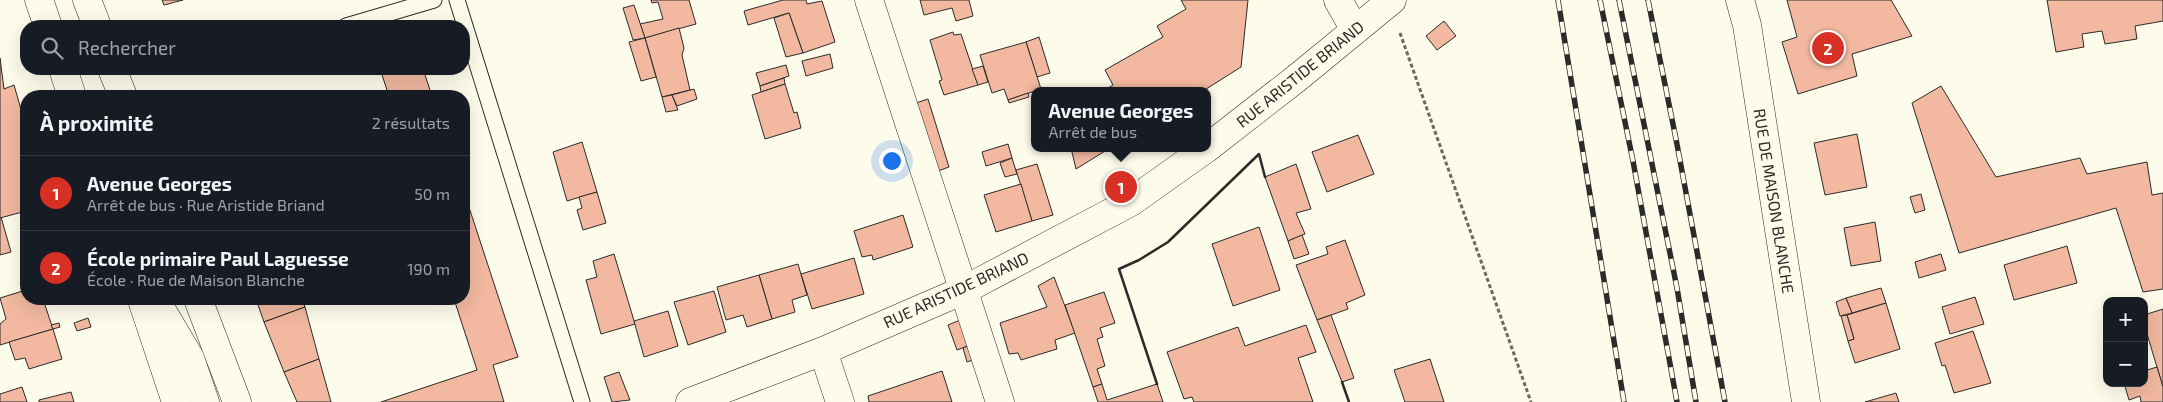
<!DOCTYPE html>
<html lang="fr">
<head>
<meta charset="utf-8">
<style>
	:root { --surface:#171b24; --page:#20242c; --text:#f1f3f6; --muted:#9ea1a6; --line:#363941; --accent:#d93025 }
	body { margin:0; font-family:"Exo 2",sans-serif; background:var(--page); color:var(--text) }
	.controls { position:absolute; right:15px; bottom:15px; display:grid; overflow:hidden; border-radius:10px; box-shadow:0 5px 20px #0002 }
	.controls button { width:45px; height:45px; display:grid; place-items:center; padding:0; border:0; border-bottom:1px solid var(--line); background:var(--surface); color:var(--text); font:25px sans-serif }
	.you { position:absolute; left:891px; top:160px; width:18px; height:18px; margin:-12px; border:4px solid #fff; border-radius:50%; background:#1a73e8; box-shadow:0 0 0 8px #1a73e833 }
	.badge { display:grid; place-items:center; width:32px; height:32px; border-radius:50%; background:var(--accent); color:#fff; font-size:16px; font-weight:700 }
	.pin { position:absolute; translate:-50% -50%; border:2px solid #fff; box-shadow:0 1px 5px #0006 }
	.popup { position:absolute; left:1031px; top:87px; width:180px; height:65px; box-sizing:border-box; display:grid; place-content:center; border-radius:10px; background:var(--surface); filter:drop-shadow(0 1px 4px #0005); font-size:16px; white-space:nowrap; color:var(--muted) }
	.popup b { font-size:19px; color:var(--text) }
	.popup::after { content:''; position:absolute; left:50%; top:100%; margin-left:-10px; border:10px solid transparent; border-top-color:var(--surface) }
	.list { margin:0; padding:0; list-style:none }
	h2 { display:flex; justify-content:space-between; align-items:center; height:65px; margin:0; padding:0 20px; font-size:21px }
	h2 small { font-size:16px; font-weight:400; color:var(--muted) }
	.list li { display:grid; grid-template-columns:32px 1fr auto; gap:15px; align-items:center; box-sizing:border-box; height:75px; padding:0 20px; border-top:1px solid var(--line) }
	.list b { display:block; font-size:19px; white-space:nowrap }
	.list p { margin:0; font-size:16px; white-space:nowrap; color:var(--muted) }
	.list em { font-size:16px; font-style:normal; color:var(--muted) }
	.icon { flex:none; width:28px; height:28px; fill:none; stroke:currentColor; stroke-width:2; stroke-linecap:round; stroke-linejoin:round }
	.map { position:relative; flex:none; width:2163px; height:402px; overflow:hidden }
	.search { position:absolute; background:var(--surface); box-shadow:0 5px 20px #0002; left:20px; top:20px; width:450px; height:55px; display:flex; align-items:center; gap:12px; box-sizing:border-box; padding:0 18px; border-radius:20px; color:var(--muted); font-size:19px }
	.panel { position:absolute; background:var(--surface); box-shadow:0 5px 20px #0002; left:20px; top:90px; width:450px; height:215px; border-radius:20px }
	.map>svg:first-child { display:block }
	.building { fill:#f2b8a0; stroke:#2b2b2b }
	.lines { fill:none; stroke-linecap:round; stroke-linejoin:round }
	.service-casing { stroke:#2b2b2b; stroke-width:17 }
	.minor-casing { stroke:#2b2b2b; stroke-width:29 }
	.primary-casing { stroke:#2b2b2b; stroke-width:29 }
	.path { stroke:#6a6964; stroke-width:3; stroke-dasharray:4 2.5; stroke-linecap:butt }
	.service { stroke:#fdfbea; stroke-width:15 }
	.minor { stroke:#fdfbea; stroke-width:28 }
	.primary { stroke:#fdfbea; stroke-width:28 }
	.rail-casing { stroke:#2b2b2b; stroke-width:5.5 }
	.rail { stroke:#fdfbea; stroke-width:4; stroke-dasharray:11; stroke-linecap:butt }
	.wall { stroke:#2b2b2b; stroke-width:2.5 }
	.labels { text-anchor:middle; stroke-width:4; stroke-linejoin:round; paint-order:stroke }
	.street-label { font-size:16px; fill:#2b2b2b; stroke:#fdfbea }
</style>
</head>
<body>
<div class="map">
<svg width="2163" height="402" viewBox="0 0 2163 402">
	<rect width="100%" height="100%" fill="#fdfbea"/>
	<!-- building -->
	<g class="building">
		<path d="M 162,0 L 183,0 L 164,5 Z"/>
		<path d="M 651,0 L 689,0 L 696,24 L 645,38 L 640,24 L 663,19 L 658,2 L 652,3 Z"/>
		<path d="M 783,0 L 806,0 L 807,4 L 822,1 L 835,42 L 803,53 L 789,13 L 748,25 L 744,11 Z"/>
		<path d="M 920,0 L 969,0 L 973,16 L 956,21 L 952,8 L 924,15 Z"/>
		<path d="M 1181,0 L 1248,0 L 1241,67 L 1203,91 L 1103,91 L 1113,85 L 1105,70 L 1163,37 L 1157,26 L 1186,9 Z"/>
		<path d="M 1787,0 L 1891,0 L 1912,36 L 1852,54 L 1857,76 L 1798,94 L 1782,42 L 1797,37 Z"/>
		<path d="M 2047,0 L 2163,0 L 2163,21 L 2135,26 L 2137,39 L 2105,44 L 2102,31 L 2082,34 L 2084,47 L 2056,52 Z"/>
		<path d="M 634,5 L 645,38 L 633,40 L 623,8 Z"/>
		<path d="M 789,13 L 803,53 L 786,57 L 774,18 Z"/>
		<path d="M 1444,21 L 1456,36 L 1437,50 L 1426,36 Z"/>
		<path d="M 679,28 L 684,48 L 682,55 L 690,90 L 662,97 L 645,38 Z"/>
		<path d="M 953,32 L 954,35 L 961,34 L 978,85 L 944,95 L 939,81 L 942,80 L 930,40 Z"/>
		<path d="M 1039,37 L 1050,73 L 1037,77 L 1026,42 Z"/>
		<path d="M 645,38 L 656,77 L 641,81 L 629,42 Z"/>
		<path d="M 1026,42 L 1041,89 L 1008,100 L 1004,89 L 992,93 L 980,55 Z"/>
		<path d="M 830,54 L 833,68 L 806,76 L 802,61 Z"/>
		<path d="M 0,58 L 4,89 L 14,85 L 22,113 L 26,111 L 26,168 L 21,170 L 26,190 L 26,211 L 0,218 Z"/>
		<path d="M 786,65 L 789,76 L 760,86 L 756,73 Z"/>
		<path d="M 983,66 L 988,82 L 978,85 L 972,69 Z"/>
		<path d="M 380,69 L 423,69 L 432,96 L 389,96 Z"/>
		<path d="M 784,78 L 785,84 L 761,92 L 760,86 Z"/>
		<path d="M 785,84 L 794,113 L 797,112 L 801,128 L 765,139 L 752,95 Z"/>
		<path d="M 1941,86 L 1996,177 L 2080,158 L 2087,174 L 2147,162 L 2152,195 L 2163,193 L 2163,289 L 2143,292 L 2116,208 L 1959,253 L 1912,103 Z"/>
		<path d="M 694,89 L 697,99 L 677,106 L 672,95 Z"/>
		<path d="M 1028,93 L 1029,97 L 1009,103 L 1008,100 Z"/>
		<path d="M 672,95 L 678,110 L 666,112 L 662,97 Z"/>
		<path d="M 928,99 L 949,167 L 938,171 L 916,103 Z"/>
		<path d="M 1857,134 L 1867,187 L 1825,195 L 1814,143 Z"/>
		<path d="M 1358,135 L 1374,174 L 1327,192 L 1312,152 Z"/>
		<path d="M 582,142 L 597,192 L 567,201 L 553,152 Z"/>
		<path d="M 1008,144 L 1012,158 L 986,166 L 982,152 Z"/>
		<path d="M 1071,148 L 1110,148 L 1076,169 Z"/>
		<path d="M 1012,158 L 1017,174 L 1005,177 L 1000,163 Z"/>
		<path d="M 1037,164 L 1053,215 L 1032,221 L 1016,170 Z"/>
		<path d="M 1296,164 L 1311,209 L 1296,213 L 1305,234 L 1288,241 L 1265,177 Z"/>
		<path d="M 1021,184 L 1032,221 L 996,232 L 984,195 Z"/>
		<path d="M 464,192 L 518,357 L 493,365 L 504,402 L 381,402 L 477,370 L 454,299 L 464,299 Z"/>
		<path d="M 597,192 L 606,223 L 583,230 L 577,210 L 582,208 L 579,197 Z"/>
		<path d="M 1921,194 L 1925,210 L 1915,213 L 1910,197 Z"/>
		<path d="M 903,215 L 913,247 L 873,260 L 872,255 L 862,257 L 854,231 Z"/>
		<path d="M 1,217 L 11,252 L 0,255 L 0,218 Z"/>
		<path d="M 1875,222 L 1881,261 L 1851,266 L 1844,228 Z"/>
		<path d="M 1259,227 L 1280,290 L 1233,306 L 1212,244 Z"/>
		<path d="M 1302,235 L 1309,254 L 1294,259 L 1288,241 Z"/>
		<path d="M 1345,240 L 1365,295 L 1346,303 L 1348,309 L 1317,320 L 1296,265 L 1328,254 L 1326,247 Z"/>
		<path d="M 2067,246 L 2077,283 L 2014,300 L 2004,265 Z"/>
		<path d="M 614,254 L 635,324 L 601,334 L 586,280 L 597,277 L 593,261 Z"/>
		<path d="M 1941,254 L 1946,270 L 1919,278 L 1915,262 Z"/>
		<path d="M 854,258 L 864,294 L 812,309 L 801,274 Z"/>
		<path d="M 798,264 L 807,295 L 792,300 L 795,312 L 772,319 L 759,275 Z"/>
		<path d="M 759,275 L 772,319 L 747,327 L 743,315 L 726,320 L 717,287 Z"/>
		<path d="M 1054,277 L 1075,333 L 1055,340 L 1057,349 L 1021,360 L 1018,353 L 1009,354 L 1000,323 L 1047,307 L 1038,286 Z"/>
		<path d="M 1881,288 L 1886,303 L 1852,313 L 1846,298 Z"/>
		<path d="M 26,290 L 26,299 L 43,299 L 53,329 L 0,345 L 0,324 L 6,319 L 0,298 Z"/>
		<path d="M 714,291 L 726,332 L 688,345 L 674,302 Z"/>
		<path d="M 1104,292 L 1115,323 L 1100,328 L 1103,337 L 1097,339 L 1105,366 L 1097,369 L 1102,384 L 1093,387 L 1065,305 Z"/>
		<path d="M 1975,297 L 1984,324 L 1950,334 L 1942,307 Z"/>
		<path d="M 1846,298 L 1852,313 L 1840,316 L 1836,302 Z"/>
		<path d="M 256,299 L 302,299 L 305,307 L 264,322 Z"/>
		<path d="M 1886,303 L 1900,349 L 1855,363 L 1848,341 L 1854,339 L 1847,315 Z"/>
		<path d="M 305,307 L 319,359 L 284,372 L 264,322 Z"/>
		<path d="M 2163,309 L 2163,387 L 2144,324 L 2144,315 Z"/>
		<path d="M 668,311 L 678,346 L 644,357 L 634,321 Z"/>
		<path d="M 1331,315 L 1354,378 L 1342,382 L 1317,320 Z"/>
		<path d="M 1847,315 L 1854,339 L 1848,341 L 1841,316 Z"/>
		<path d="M 88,318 L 91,327 L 77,331 L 74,323 Z"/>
		<path d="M 965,318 L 973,344 L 957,350 L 948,325 Z"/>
		<path d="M 59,323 L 60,327 L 53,329 L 51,325 Z"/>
		<path d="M 1306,325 L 1316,352 L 1298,358 L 1313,402 L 1194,402 L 1192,397 L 1184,399 L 1167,352 L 1238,327 L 1245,346 Z"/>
		<path d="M 53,329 L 62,359 L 29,369 L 25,358 L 15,360 L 9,342 Z"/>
		<path d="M 1973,331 L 1991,383 L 1954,393 L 1945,365 L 1942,366 L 1935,343 Z"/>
		<path d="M 973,344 L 978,358 L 967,362 L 963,348 Z"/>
		<path d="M 319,359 L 331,402 L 297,402 L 284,372 Z"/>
		<path d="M 1430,359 L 1444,402 L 1405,402 L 1394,370 Z"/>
		<path d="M 2157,367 L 2163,387 L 2163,402 L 2141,402 L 2140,396 L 2129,400 L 2124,383 L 2144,383 L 2144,371 Z"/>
		<path d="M 942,371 L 952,402 L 869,402 L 868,396 Z"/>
		<path d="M 619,372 L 630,400 L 612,402 L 604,377 Z"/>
		<path d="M 1102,384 L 1107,400 L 1157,384 L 1163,402 L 1098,402 L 1093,387 Z"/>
		<path d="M 22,387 L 27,402 L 0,402 L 0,394 Z"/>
		<path d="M 71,392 L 74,402 L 39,402 L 39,400 Z"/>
		<path d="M 1896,393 L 1899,402 L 1865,402 Z"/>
	</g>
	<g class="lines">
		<defs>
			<g id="service">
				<path d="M 457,0 L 582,402"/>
				<path d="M 346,26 L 434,0"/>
			</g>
			<g id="minor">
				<path d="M 869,0 L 1000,402"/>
				<path d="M 1338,0 L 1355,30"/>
				<path d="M 1740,0 L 1747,25 L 1806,402"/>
				<path d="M 823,351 L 840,402"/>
			</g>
			<g id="primary">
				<path d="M 39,0 L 48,26"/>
				<path d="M 87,0 L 97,26"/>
				<path d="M 63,69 L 72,96"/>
				<path d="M 112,69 L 123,96"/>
				<path d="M 1207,148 L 1297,78 L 1392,0"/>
				<path d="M 155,299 L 190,358 L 205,402"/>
				<path d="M 198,299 L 237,402"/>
				<path d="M 142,300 L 176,402"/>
				<path d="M 690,402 L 823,351 L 964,290 L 1131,202 L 1207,148"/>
			</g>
		</defs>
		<!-- service casing -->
		<use href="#service" class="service-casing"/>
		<!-- minor casing -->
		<use href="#minor" class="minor-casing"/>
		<!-- primary casing -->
		<use href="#primary" class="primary-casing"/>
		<!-- path -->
		<path class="path" d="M 1400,33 L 1531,402"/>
		<!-- service -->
		<use href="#service" class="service"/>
		<!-- minor -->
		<use href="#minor" class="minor"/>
		<!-- primary -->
		<use href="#primary" class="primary"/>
		<defs>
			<g id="rail">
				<path d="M 1558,0 L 1624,402"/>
				<path d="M 1600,0 L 1633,161 L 1677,402"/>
				<path d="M 1619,0 L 1677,288 L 1696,402"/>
				<path d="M 1648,0 L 1676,139 L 1725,402"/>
			</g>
		</defs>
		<!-- rail casing -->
		<use href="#rail" class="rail-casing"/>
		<!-- rail -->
		<use href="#rail" class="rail"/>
		<!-- wall -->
		<g class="wall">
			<path d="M 1342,382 L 1349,402"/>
			<path d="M 1157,384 L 1119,269 L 1139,260 L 1168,242 L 1259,154 L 1265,177"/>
		</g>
	</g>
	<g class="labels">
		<!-- street labels -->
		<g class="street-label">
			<text transform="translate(1300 74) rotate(-39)" y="6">RUE ARISTIDE BRIAND</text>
			<text transform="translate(1774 201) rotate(81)" y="6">RUE DE MAISON BLANCHE</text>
			<text transform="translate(956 290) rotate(-25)" y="6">RUE ARISTIDE BRIAND</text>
		</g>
	</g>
</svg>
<div class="controls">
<button>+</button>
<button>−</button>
</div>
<div class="you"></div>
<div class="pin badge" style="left:1121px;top:187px">1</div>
<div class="popup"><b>Avenue Georges</b>Arrêt de bus</div>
<div class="pin badge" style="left:1828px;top:48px">2</div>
<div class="search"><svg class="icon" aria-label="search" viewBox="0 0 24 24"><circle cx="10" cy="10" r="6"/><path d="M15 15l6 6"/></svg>Rechercher</div>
<section class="panel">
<h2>À proximité<small>2 résultats</small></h2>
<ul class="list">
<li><span class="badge">1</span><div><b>Avenue Georges</b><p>Arrêt de bus · Rue Aristide Briand</p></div><em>50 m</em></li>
<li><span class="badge">2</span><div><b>École primaire Paul Laguesse</b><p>École · Rue de Maison Blanche</p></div><em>190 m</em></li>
</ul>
</section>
</div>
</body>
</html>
